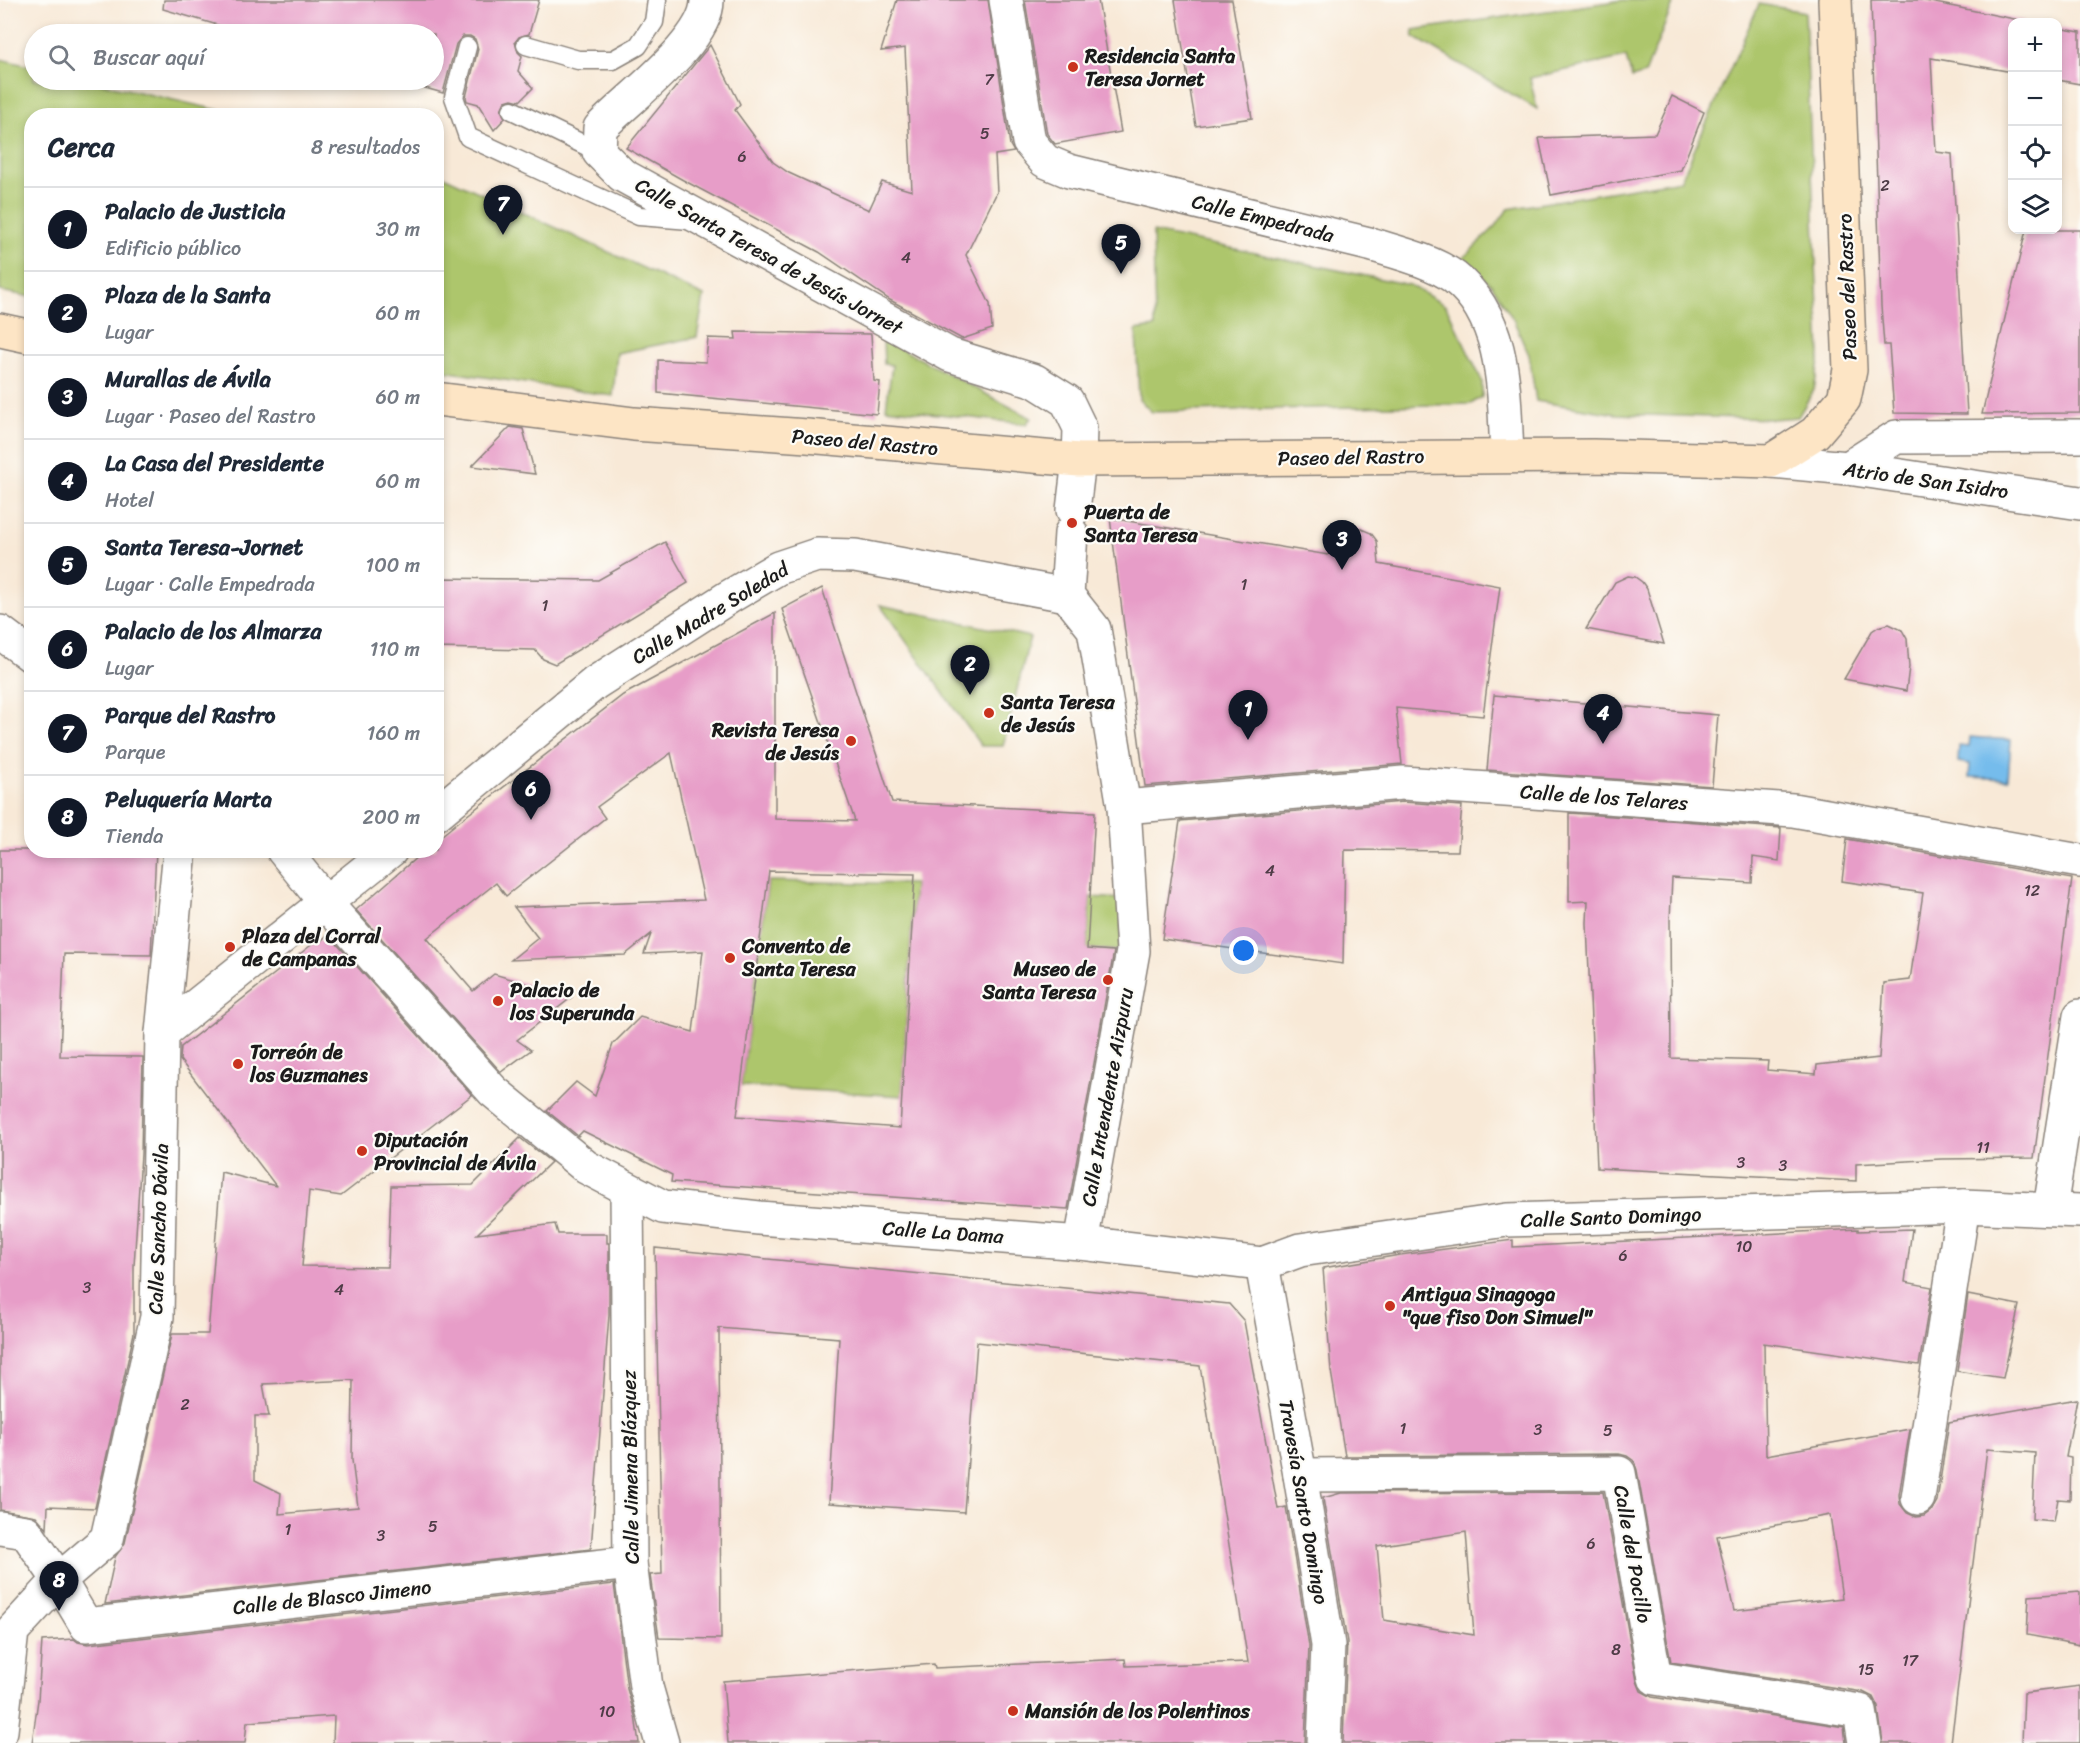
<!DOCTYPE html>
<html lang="es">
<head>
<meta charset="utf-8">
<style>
	:root { --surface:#fff; --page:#f2f2f3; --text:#1f2937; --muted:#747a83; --line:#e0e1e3; --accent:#111827 }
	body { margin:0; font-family:Sriracha,sans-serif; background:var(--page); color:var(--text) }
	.controls { position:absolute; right:18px; top:18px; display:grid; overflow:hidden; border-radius:12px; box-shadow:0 3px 9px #0003 }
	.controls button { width:54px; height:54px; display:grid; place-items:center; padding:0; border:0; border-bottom:2px solid var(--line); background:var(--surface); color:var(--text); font:30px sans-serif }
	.you { position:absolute; left:1244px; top:951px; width:21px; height:21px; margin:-15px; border:4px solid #fff; border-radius:50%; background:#1a73e8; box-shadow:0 0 0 9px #1a73e833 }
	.badge { display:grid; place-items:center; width:39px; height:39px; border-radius:50%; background:var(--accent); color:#fff; font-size:20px; font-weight:700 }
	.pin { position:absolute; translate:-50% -50px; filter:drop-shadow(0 2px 3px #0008) }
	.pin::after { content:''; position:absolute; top:32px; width:21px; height:18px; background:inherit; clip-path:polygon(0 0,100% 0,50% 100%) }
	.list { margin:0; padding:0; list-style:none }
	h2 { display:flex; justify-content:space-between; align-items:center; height:78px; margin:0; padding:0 24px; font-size:26px }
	h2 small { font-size:20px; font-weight:400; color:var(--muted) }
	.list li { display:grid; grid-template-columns:39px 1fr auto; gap:18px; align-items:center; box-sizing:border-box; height:84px; padding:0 24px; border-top:2px solid var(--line) }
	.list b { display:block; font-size:22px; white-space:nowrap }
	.list p { margin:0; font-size:20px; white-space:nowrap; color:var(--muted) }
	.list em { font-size:20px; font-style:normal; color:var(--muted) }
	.icon { flex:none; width:33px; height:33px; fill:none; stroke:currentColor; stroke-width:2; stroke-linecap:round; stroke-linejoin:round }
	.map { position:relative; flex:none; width:2080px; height:1743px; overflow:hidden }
	.search { position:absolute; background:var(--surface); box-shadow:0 3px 9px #0003; left:24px; top:24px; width:420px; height:66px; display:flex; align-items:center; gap:15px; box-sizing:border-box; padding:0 21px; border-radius:33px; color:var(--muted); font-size:22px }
	.panel { position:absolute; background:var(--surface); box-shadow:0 3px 9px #0003; left:24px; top:108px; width:420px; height:750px; border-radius:24px }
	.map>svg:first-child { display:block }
	.green { fill:#adc66c; stroke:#647144; stroke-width:1.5 }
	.water { fill:#74bcec; stroke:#486c84; stroke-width:1.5 }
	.building { fill:#e79dc8; fill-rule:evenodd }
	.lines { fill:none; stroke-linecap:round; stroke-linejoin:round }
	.lane-casing { stroke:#8a827a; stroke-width:21 }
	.street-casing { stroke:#8a827a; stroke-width:36 }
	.secondary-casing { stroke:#8a827a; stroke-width:36 }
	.lane { stroke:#fff; stroke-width:18 }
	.street { stroke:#fff; stroke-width:33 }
	.secondary { stroke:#fde5c5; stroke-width:33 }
	.poi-dot { fill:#c8321e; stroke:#fdfcf7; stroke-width:2 }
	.labels { text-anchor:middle; stroke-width:4.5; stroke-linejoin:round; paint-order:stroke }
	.number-label { font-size:16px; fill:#4f3c47 }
	.poi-label { font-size:20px; font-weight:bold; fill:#1c1c1c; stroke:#fdfcf7; text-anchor:start }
	.street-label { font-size:20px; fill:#1c1c1c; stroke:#fdfcf7 }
</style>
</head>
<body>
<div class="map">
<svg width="2080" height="1743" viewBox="0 0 2080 1743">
	<rect width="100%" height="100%" fill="#fdfcf7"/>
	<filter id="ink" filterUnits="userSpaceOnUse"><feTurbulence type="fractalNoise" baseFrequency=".0167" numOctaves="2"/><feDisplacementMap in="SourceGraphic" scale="12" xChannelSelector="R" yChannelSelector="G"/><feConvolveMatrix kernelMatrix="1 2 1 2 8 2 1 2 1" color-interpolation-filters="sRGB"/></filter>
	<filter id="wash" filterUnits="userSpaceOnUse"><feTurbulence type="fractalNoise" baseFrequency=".008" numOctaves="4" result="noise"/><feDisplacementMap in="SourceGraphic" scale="24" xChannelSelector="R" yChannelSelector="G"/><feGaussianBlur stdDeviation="1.35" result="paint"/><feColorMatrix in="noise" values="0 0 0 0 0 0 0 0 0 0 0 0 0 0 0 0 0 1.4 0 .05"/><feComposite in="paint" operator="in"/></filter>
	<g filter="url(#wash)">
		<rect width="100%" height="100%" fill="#f8e9d7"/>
		<!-- green -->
		<g class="green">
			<path d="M 1624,0 L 1670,0 L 1673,4 L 1645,74 L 1632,78 L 1626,57 L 1530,78 L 1537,109 L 1414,37 L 1413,30 Z"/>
			<path d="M 1759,4 L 1805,12 L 1820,355 L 1814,390 L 1798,417 L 1772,419 L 1616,414 L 1536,401 L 1529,355 L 1513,319 L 1492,285 L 1461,260 L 1496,226 L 1508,209 L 1681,180 Z"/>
			<path d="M 0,59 L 34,67 L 34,80 L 87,80 L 239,115 L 32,116 L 31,297 L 0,291 Z"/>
			<path d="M 437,173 L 704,296 L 697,337 L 617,353 L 613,396 L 437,370 Z"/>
			<path d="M 1153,232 L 1410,285 L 1446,306 L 1482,381 L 1482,397 L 1471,404 L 1152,412 L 1139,400 L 1136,330 L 1155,327 Z"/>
			<path d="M 883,339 L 1031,418 L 1026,424 L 886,408 L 892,365 L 884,364 Z"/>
			<path d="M 880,605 L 1030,637 L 1003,746 L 981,746 Z"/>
			<path d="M 768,881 L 914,884 L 902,1096 L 741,1086 Z"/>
			<path d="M 1090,897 L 1124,899 L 1120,951 L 1087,949 Z"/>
		</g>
		<!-- water -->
		<path class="water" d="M 1970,737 L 2011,740 L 2008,779 L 1969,777 L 1970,764 L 1958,762 L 1959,746 L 1969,747 Z"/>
		<g id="blocks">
			<!-- building -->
			<g class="building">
				<path d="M 164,0 L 539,0 L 529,34 L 519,37 L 515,42 L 518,52 L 522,56 L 518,71 L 533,88 L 520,101 L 512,99 L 505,101 L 501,110 L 505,118 L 494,130 L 478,104 L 467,101 L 466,97 L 478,49 L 475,39 L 470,36 L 463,36 L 456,44 L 443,93 L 397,80 L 434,80 L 434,34 L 248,34 L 163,9 Z"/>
				<path d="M 897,0 L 988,0 L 1010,145 L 1014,152 L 995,155 L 997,192 L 966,255 L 990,304 L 992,329 L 962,339 L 890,300 L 819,252 L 683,180 L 626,148 L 710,45 L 740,104 L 735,110 L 773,162 L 789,173 L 869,210 L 882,182 L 912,191 L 905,48 L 881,51 Z"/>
				<path d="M 1025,0 L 1098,0 L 1121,132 L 1055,144 L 1047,134 Z"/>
				<path d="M 1175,0 L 1232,0 L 1252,118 L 1196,126 Z"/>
				<path d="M 1871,0 L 1921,0 L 2029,22 L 2013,22 L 2013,72 L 1931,58 L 1936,152 L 1952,154 L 1967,414 L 1894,413 L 1889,345 L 1884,345 L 1881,306 Z"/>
				<path d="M 2058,28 L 2080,32 L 2080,84 L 2058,80 Z"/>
				<path d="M 1672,96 L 1704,112 L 1681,170 L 1551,195 L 1539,138 L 1655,134 Z"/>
				<path d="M 2026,230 L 2080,230 L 2080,413 L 1982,414 Z"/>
				<path d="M 735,332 L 871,334 L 874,381 L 880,382 L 877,414 L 658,393 L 658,360 L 706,362 L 708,338 L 736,339 Z"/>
				<path d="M 510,427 L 523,429 L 535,474 L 472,466 Z"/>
				<path d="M 1110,518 L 1328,555 L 1347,531 L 1359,528 L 1371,533 L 1377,541 L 1379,564 L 1500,586 L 1483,716 L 1396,708 L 1402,764 L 1145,786 Z"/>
				<path d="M 665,542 L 688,583 L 555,664 L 543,659 L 535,650 L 436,648 L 436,578 L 598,580 Z"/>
				<path d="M 1628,576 L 1635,577 L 1642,582 L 1647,589 L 1664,644 L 1586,629 L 1615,582 Z"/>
				<path d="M 822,588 L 892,802 L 1095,812 L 1087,949 L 1114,951 L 1068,1209 L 671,1182 L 672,1175 L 583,1131 L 578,1136 L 547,1111 L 576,1082 L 595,1096 L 613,1044 L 640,1017 L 693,1032 L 703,951 L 644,954 L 651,934 L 625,955 L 511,960 L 538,938 L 514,907 L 704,900 L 671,753 L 597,807 L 605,818 L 506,896 L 496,883 L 427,938 L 473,991 L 494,974 L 572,997 L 517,1040 L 531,1050 L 501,1072 L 356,910 L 425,850 L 436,850 L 436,840 L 457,823 L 623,695 L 775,613 L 775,819 L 855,821 L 782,609 ZM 769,871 L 915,874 L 900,1128 L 737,1116 Z"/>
				<path d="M 1889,624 L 1902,630 L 1907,639 L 1909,667 L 1906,691 L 1844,679 L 1872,631 L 1878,627 Z"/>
				<path d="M 1494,695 L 1718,715 L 1712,786 L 1487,770 Z"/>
				<path d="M 1403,802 L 1462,806 L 1458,851 L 1345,850 L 1343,964 L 1162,939 L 1180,821 Z"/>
				<path d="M 1569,813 L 1781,828 L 1779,861 L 1753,857 L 1752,883 L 1672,878 L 1670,920 L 1671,1058 L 1768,1061 L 1767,1070 L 1816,1074 L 1817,1065 L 1879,1058 L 1884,983 L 1910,980 L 1923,893 L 1842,881 L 1847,839 L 2072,879 L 2034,1158 L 1941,1159 L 1856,1164 L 1856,1181 L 1597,1168 L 1587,923 L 1588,901 L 1569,902 Z"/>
				<path d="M 0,850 L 156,850 L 151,955 L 64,954 L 60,1056 L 143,1057 L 141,1154 L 134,1266 L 134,1333 L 95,1508 L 48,1506 L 47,1529 L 36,1516 L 0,1510 Z"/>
				<path d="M 328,934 L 472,1095 L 341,1196 L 309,1191 L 302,1266 L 388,1267 L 391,1186 L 473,1185 L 520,1138 L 551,1162 L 477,1234 L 555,1224 L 558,1234 L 607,1234 L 607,1243 L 609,1243 L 609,1315 L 591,1549 L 105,1604 L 115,1557 L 125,1543 L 172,1334 L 208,1334 L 221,1172 L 276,1186 L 180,1060 L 181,1047 L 319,939 L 321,941 ZM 353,1380 L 352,1460 L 358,1507 L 279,1514 L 281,1493 L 255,1480 L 255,1416 L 269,1416 L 263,1384 Z"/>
				<path d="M 1858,1229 L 1858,1231 L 1912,1229 L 1905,1282 L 1932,1287 L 1919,1365 L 1764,1343 L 1766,1455 L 1910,1429 L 1899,1495 L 1900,1504 L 1907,1513 L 1916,1517 L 1924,1516 L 1932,1510 L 1937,1501 L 1949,1422 L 2077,1399 L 2066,1457 L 2071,1458 L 2070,1500 L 2058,1499 L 2054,1521 L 2032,1519 L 2035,1453 L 1987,1449 L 1951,1743 L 1883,1743 L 1878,1707 L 1873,1697 L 1863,1692 L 1671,1662 L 1637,1470 L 1634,1461 L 1627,1456 L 1619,1454 L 1345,1456 L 1331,1371 L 1323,1268 L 1400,1255 L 1513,1240 L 1513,1247 ZM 1830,1515 L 1842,1598 L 1734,1611 L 1717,1536 Z"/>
				<path d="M 655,1248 L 1229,1304 L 1244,1321 L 1278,1509 L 1286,1507 L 1309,1646 L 1305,1743 L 728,1743 L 723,1681 L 934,1664 L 935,1668 L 1125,1659 L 1126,1666 L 1248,1662 L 1200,1366 L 977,1342 L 964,1512 L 829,1503 L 839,1338 L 719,1328 L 721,1639 L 659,1638 L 650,1575 L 662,1574 Z"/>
				<path d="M 1968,1295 L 2019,1305 L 2003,1378 L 1957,1371 Z"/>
				<path d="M 1603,1492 L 1637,1681 L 1641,1691 L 1652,1697 L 1844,1727 L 1846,1743 L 1343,1743 L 1347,1642 L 1323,1498 L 1341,1493 ZM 1466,1532 L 1474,1635 L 1384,1620 L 1377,1546 Z"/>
				<path d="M 614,1584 L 627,1689 L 635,1716 L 639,1743 L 333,1743 L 334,1716 L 247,1722 L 245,1743 L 32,1743 L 38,1700 L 42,1641 L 74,1639 L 78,1642 L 88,1644 Z"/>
				<path d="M 2080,1592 L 2080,1645 L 2027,1635 L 2029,1596 Z"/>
				<path d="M 2080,1686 L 2080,1743 L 2022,1743 L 2024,1693 Z"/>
			</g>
		</g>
	</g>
	<g filter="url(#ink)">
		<use href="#blocks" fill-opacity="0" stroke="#8a827a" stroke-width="1.5"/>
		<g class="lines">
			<defs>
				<g id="lane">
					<path d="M 526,45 L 578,60 L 613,60 L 638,46 L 654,22 L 657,0"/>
					<path d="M 467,47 L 454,97 L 468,137 L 639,216 L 690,220"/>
					<path d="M 512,110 L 599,152"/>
				</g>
				<g id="street">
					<path d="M 707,0 C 708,41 627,99 600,128 L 599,152 L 622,175 L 950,355 L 1035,381 L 1067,401 L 1080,428 L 1079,460 L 1073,510"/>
					<path d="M 1006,0 L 1029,142 L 1045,161 L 1069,171 L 1373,245 C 1399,253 1432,261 1454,277 C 1507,318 1504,396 1507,456"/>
					<path d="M 1771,461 L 1848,468 L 2080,503"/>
					<path d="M 1848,468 L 1896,437 L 2080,436"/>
					<path d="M 1071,533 L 1067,595 L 1094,629 L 1124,807 L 1133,951 L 1081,1243"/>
					<path d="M 0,632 L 32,656"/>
					<path d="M 1124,807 L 1403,783 L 1793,810 L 2080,861"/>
					<path d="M 436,814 L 595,683 L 729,597 L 778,568 L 817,555 L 855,556 L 1067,595"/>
					<path d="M 283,850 L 335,914 L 493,1091 L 586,1167 L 663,1207 L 759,1218 L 1081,1243 L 1262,1264 L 1300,1250 L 1507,1220 L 1963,1206 L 2080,1211"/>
					<path d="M 162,1033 L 391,850"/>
					<path d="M 627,1189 L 630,1563 L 646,1687 L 662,1743"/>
					<path d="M 2050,1209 L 2080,1016"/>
					<path d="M 1262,1264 L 1300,1475 L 1328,1645 L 1324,1743"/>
					<path d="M 1300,1475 L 1619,1473 L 1655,1678 L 1860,1711 L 1865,1743"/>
					<path d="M 1918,1498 L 1963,1206"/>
					<path d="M 0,1528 L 26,1532 L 59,1580 L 86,1625 L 630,1563"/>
					<path d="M 1,1731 L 12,1631 L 59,1580 L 107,1539 L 157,1317 L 162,1033 L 180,850"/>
				</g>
				<g id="secondary">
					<path d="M 0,330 L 32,337"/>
					<path d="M 436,399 L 634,424 L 807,436 L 1079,460 L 1593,456 L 1771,461 L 1815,433 L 1844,399 L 1850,370 L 1835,0"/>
				</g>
			</defs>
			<!-- lane casing -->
			<use href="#lane" class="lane-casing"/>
			<!-- street casing -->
			<use href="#street" class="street-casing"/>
			<!-- secondary casing -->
			<use href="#secondary" class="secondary-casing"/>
			<!-- lane -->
			<use href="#lane" class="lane"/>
			<!-- street -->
			<use href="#street" class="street"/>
			<!-- secondary -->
			<use href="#secondary" class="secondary"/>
		</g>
	</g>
	<!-- markers -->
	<g class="poi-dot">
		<circle cx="1073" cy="67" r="6"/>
		<circle cx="1072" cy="523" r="6"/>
		<circle cx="989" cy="713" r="6"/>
		<circle cx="851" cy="741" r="6"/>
		<circle cx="230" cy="947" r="6"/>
		<circle cx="730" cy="958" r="6"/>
		<circle cx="1108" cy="980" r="6"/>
		<circle cx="498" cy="1001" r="6"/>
		<circle cx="238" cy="1064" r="6"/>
		<circle cx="362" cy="1151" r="6"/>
		<circle cx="1390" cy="1306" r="6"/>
		<circle cx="1013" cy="1711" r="6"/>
	</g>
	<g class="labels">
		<!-- number labels -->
		<g class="number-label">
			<text x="989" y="85">7</text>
			<text x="985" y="139">5</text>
			<text x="742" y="162">6</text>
			<text x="1885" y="191">2</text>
			<text x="906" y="263">4</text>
			<text x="1244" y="590">1</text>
			<text x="545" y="611">1</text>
			<text x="1270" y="876">4</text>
			<text x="2032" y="896">12</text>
			<text x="1983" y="1153">11</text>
			<text x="1741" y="1168">3</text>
			<text x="1783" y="1171">3</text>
			<text x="1744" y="1252">10</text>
			<text x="1623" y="1261">6</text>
			<text x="87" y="1293">3</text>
			<text x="339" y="1295">4</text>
			<text x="185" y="1410">2</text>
			<text x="1403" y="1434">1</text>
			<text x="1538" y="1435">3</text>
			<text x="1608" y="1436">5</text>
			<text x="433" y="1532">5</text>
			<text x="288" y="1535">1</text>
			<text x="381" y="1541">3</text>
			<text x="1591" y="1549">6</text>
			<text x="1616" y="1655">8</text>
			<text x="1910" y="1666">17</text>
			<text x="1866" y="1675">15</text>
			<text x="607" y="1717">10</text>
		</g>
		<!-- poi labels -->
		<g class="poi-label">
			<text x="1085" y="63">Residencia Santa<tspan x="1085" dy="23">Teresa Jornet</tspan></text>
			<text x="1084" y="519">Puerta de<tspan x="1084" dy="23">Santa Teresa</tspan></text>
			<text x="1001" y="709">Santa Teresa<tspan x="1001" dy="23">de Jesús</tspan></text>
			<text x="839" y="737" text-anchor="end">Revista Teresa<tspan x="839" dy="23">de Jesús</tspan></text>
			<text x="242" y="943">Plaza del Corral<tspan x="242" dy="23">de Campanas</tspan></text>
			<text x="742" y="953">Convento de<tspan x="742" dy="23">Santa Teresa</tspan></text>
			<text x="1096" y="976" text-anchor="end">Museo de<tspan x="1096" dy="23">Santa Teresa</tspan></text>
			<text x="510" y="997">Palacio de<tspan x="510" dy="23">los Superunda</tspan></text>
			<text x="250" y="1059">Torreón de<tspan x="250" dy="23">los Guzmanes</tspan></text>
			<text x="374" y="1147">Diputación<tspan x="374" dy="23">Provincial de Ávila</tspan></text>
			<text x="1402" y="1301">Antigua Sinagoga<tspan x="1402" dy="23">"que fiso Don Simuel"</tspan></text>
			<text x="1025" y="1718">Mansión de los Polentinos</text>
		</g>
		<!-- street labels -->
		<g class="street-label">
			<text transform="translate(1263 218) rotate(14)" y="7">Calle Empedrada</text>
			<text transform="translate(769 256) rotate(29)" y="7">Calle Santa Teresa de Jesús Jornet</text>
			<text transform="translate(1847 287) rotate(-92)" y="7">Paseo del Rastro</text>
			<text transform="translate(865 442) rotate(5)" y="7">Paseo del Rastro</text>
			<text transform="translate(1351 457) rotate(-1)" y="7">Paseo del Rastro</text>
			<text transform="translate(1926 480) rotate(8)" y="7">Atrio de San Isidro</text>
			<text transform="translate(710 613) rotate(-31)" y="7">Calle Madre Soledad</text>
			<text transform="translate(1604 797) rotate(4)" y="7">Calle de los Telares</text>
			<text transform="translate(1107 1097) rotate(-80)" y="7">Calle Intendente Aizpuru</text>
			<text transform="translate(1611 1217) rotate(-2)" y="7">Calle Santo Domingo</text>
			<text transform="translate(158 1229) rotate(-88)" y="7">Calle Sancho Dávila</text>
			<text transform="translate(943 1232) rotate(4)" y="7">Calle La Dama</text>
			<text transform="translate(630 1467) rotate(-91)" y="7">Calle Jimena Blázquez</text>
			<text transform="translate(1304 1502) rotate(80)" y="7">Travesía Santo Domingo</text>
			<text transform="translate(1633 1554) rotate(80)" y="7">Calle del Pocillo</text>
			<text transform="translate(332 1597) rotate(-6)" y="7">Calle de Blasco Jimeno</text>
		</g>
	</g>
</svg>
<div class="controls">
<button>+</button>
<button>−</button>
<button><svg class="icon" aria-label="locate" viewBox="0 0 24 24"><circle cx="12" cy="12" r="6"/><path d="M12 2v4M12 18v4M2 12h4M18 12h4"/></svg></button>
<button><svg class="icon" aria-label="layers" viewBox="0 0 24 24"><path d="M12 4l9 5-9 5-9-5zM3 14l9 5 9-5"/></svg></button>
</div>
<div class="you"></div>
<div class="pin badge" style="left:1248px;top:740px">1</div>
<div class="pin badge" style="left:970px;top:695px">2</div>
<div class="pin badge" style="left:1342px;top:570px">3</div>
<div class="pin badge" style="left:1603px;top:744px">4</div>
<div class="pin badge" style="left:1121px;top:274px">5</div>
<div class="pin badge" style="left:531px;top:820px">6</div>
<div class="pin badge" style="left:503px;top:235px">7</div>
<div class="pin badge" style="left:59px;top:1611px">8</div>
<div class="search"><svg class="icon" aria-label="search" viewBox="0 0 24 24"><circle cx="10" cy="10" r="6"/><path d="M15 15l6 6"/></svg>Buscar aquí</div>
<section class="panel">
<h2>Cerca<small>8 resultados</small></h2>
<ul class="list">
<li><span class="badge">1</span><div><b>Palacio de Justicia</b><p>Edificio público</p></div><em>30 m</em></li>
<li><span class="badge">2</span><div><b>Plaza de la Santa</b><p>Lugar</p></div><em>60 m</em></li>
<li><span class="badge">3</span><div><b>Murallas de Ávila</b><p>Lugar · Paseo del Rastro</p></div><em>60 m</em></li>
<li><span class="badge">4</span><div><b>La Casa del Presidente</b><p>Hotel</p></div><em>60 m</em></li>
<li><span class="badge">5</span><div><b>Santa Teresa-Jornet</b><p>Lugar · Calle Empedrada</p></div><em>100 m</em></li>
<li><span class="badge">6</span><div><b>Palacio de los Almarza</b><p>Lugar</p></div><em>110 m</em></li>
<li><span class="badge">7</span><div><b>Parque del Rastro</b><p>Parque</p></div><em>160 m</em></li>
<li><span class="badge">8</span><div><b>Peluquería Marta</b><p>Tienda</p></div><em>200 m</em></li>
</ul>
</section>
</div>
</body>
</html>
